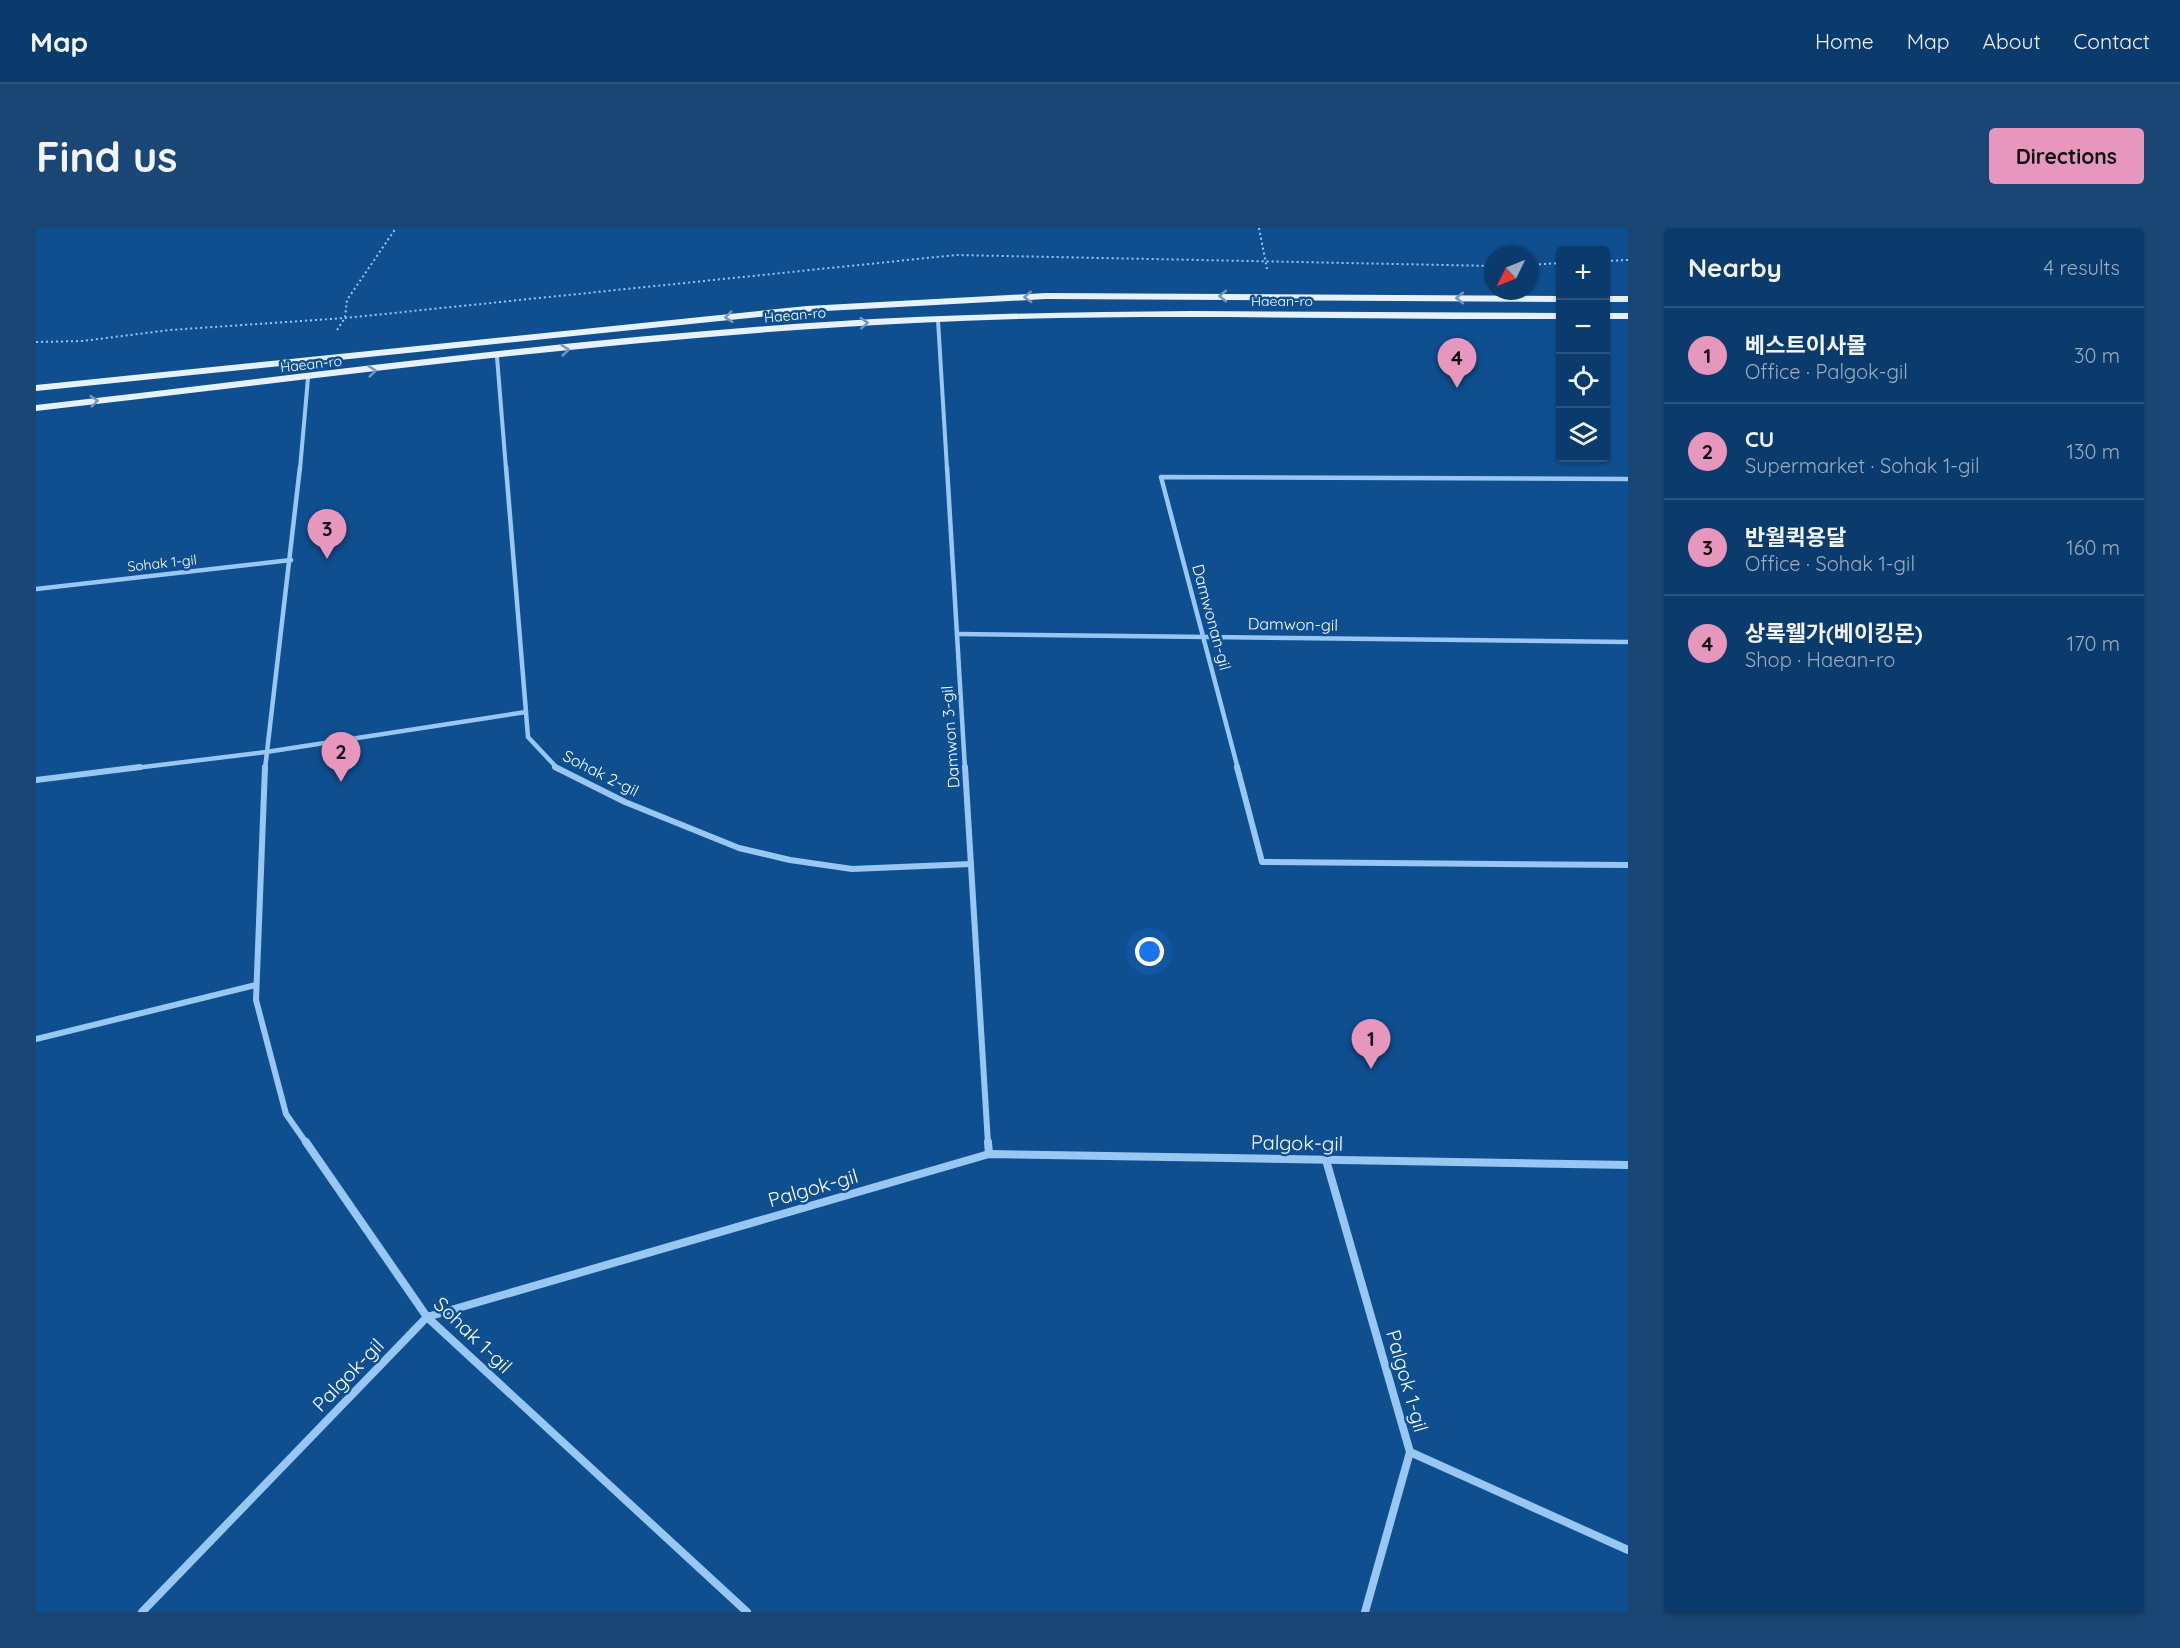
<!DOCTYPE html>
<html lang="en">
<head>
<meta charset="utf-8">
<style>
	:root { --surface:#0b3b6c; --page:#194674; --text:#f1f3f6; --muted:#9aadc2; --line:#2b557f; --accent:#e797bd }
	body { margin:0; font-family:Quicksand,"Noto Sans KR",sans-serif; background:var(--page); color:var(--text) }
	.controls { position:absolute; right:18px; top:18px; display:grid; overflow:hidden; border-radius:6px; box-shadow:0 2px 4px #0004 }
	.controls button { width:54px; height:54px; display:grid; place-items:center; padding:0; border:0; border-bottom:2px solid var(--line); background:var(--surface); color:var(--text); font:30px sans-serif }
	.compass { position:absolute; left:1448px; top:18px; width:54px; height:54px; border-radius:50%; background:var(--surface); box-shadow:0 2px 4px #0004; rotate:227deg }
	.you { position:absolute; left:1114px; top:724px; width:21px; height:21px; margin:-15px; border:4px solid #fff; border-radius:50%; background:#1a73e8; box-shadow:0 0 0 9px #1a73e833 }
	.badge { display:grid; place-items:center; width:39px; height:39px; border-radius:50%; background:var(--accent); color:#111; font-size:20px; font-weight:700 }
	.pin { position:absolute; translate:-50% -50px; filter:drop-shadow(0 2px 3px #0008) }
	.pin::after { content:''; position:absolute; top:32px; width:21px; height:18px; background:inherit; clip-path:polygon(0 0,100% 0,50% 100%) }
	.list { margin:0; padding:0; list-style:none }
	h2 { display:flex; justify-content:space-between; align-items:center; height:78px; margin:0; padding:0 24px; font-size:26px }
	h2 small { font-size:20px; font-weight:400; color:var(--muted) }
	.list li { display:grid; grid-template-columns:39px 1fr auto; gap:18px; align-items:center; box-sizing:border-box; height:96px; padding:0 24px; border-top:2px solid var(--line) }
	.list b { display:block; font-size:22px; white-space:nowrap }
	.list p { margin:0; font-size:20px; white-space:nowrap; color:var(--muted) }
	.list em { font-size:20px; font-style:normal; color:var(--muted) }
	.icon { flex:none; width:33px; height:33px; fill:none; stroke:currentColor; stroke-width:2; stroke-linecap:round; stroke-linejoin:round }
	.map { position:relative; flex:none; width:1592px; height:1384px; overflow:hidden; border-radius:6px }
	header { display:flex; align-items:center; gap:36px; box-sizing:border-box; height:84px; padding:0 30px; background:var(--surface); border-bottom:2px solid var(--line) }
	header strong { font-size:28px }
	nav { display:flex; gap:33px; margin-inline-start:auto; font-size:21px }
	.intro { display:flex; align-items:center; justify-content:space-between; box-sizing:border-box; height:144px; padding:0 36px }
	h1 { margin:0; font-size:42px }
	.button { padding:15px 27px; border-radius:6px; background:var(--accent); color:#111; font-size:21px; font-weight:700 }
	main { display:flex; gap:36px; padding:0 36px }
	aside { flex:1; background:var(--surface); border-radius:6px; box-shadow:0 2px 4px #0004 }
	.map>svg:first-child { display:block }
	.lines { fill:none; stroke-linecap:round; stroke-linejoin:round }
	.path { stroke:#99c7f4; stroke-width:2; stroke-dasharray:2 3; stroke-linecap:butt }
	.minor-far3 { stroke:#99c7f4; stroke-width:4 }
	.minor-far2 { stroke:#99c7f4; stroke-width:4.5 }
	.minor-far1 { stroke:#99c7f4; stroke-width:6 }
	.minor { stroke:#99c7f4; stroke-width:8 }
	.primary { fill:#e5f1ff; fill-rule:evenodd }
	.oneway { stroke:#6f98c2 }
	.labels { text-anchor:middle; stroke-width:5; stroke-linejoin:round; paint-order:stroke }
	.far-street-label { font-size:14px; fill:#fff; stroke:#0f4f90 }
	.street-label { font-size:16px; fill:#fff; stroke:#0f4f90 }
	.near-street-label { font-size:20px; fill:#fff; stroke:#0f4f90 }
</style>
</head>
<body>
<header>
<strong>Map</strong>
<nav><a>Home</a><a>Map</a><a>About</a><a>Contact</a></nav>
</header>
<div class="intro"><h1>Find us</h1><a class="button">Directions</a></div>
<main>
<div class="map">
<svg width="1592" height="1384" viewBox="0 0 1592 1384">
	<rect width="100%" height="100%" fill="#0f4f90"/>
	<g class="lines">
		<!-- path -->
		<g class="path">
			<path d="M 1223,0 L 1231,41"/>
			<path d="M 1570,33 L 1592,32"/>
			<path d="M 1493,37 L 1524,35"/>
			<path d="M 301,102 L 309,90 L 311,72 L 360,0"/>
			<path d="M 0,114 L 46,113 L 134,102 L 309,90 L 920,27 L 1457,38"/>
		</g>
		<!-- minor-far3 -->
		<g class="minor-far3">
			<path d="M 902,92 L 911,241"/>
			<path d="M 461,129 L 470,241"/>
			<path d="M 264,241 L 272,150"/>
		</g>
		<!-- minor-far2 -->
		<g class="minor-far2">
			<path d="M 470,239 L 492,509 L 522,541"/>
			<path d="M 911,239 L 929,541"/>
			<path d="M 0,361 L 255,332"/>
			<path d="M 921,406 L 1592,414"/>
			<path d="M 91,541 L 230,524 L 490,484"/>
			<path d="M 229,541 L 264,239"/>
			<path d="M 1202,541 L 1125,249 L 1592,251"/>
		</g>
		<!-- minor-far1 -->
		<g class="minor-far1">
			<path d="M 229,539 L 220,772 L 250,886 L 271,916"/>
			<path d="M 519,539 L 589,574 L 703,620 L 754,632 L 816,641 L 935,636"/>
			<path d="M 929,539 L 952,916"/>
			<path d="M 1201,539 L 1226,634 L 1592,637"/>
			<path d="M 0,552 L 104,539"/>
			<path d="M 0,811 L 220,757"/>
		</g>
		<!-- minor -->
		<g class="minor">
			<path d="M 270,914 L 391,1089 L 711,1384"/>
			<path d="M 952,914 L 953,926"/>
			<path d="M 1290,932 L 1374,1224 L 1329,1384"/>
			<path d="M 1374,1224 L 1592,1322"/>
			<path d="M 106,1384 L 391,1089 L 953,926 L 1592,937"/>
		</g>
		<!-- primary -->
		<g class="primary">
			<path d="M 1010,65 L 1524,68 L 1524,74 L 1010,71 L 771,84 L 0,163 L 0,157 L 771,78 Z"/>
			<rect x="1570" y="68" width="22" height="6"/>
			<path d="M 1156,83 L 1524,85 L 1524,91 C 1309,92 1094,84 879,95 C 585,109 292,150 0,183 L 0,177 C 262,147 525,111 789,94 C 911,86 1033,84 1156,83 Z"/>
			<rect x="1570" y="85" width="22" height="6"/>
		</g>
	</g>
	<!-- one-way arrows -->
	<defs><path id="oneway-chevron" d="M-2-3.5L2.5 0L-2 3.5" fill="none" stroke-width="1.6" stroke-linecap="round" stroke-linejoin="round" transform="scale(1.5)"/></defs>
	<g class="oneway">
		<use href="#oneway-chevron" transform="translate(1187 68) rotate(-180)"/>
		<use href="#oneway-chevron" transform="translate(992 69) rotate(177)"/>
		<use href="#oneway-chevron" transform="translate(1424 70) rotate(-180)"/>
		<use href="#oneway-chevron" transform="translate(693 89) rotate(174)"/>
		<use href="#oneway-chevron" transform="translate(828 95) rotate(-3)"/>
		<use href="#oneway-chevron" transform="translate(529 122) rotate(-6)"/>
		<use href="#oneway-chevron" transform="translate(336 143) rotate(-6)"/>
		<use href="#oneway-chevron" transform="translate(58 173) rotate(-6)"/>
	</g>
	<g class="labels">
		<!-- far-street labels -->
		<g class="far-street-label">
			<text x="1246" y="78">Haean-ro</text>
			<text transform="translate(759 87) rotate(-5)" y="5">Haean-ro</text>
			<text transform="translate(275 136) rotate(-6)" y="5">Haean-ro</text>
			<text transform="translate(126 335) rotate(-6)" y="5">Sohak 1-gil</text>
		</g>
		<!-- street labels -->
		<g class="street-label">
			<text transform="translate(1176 389) rotate(75)" y="6">Damwonan-gil</text>
			<text transform="translate(1257 396) rotate(1)" y="6">Damwon-gil</text>
			<text transform="translate(914 509) rotate(-94)" y="6">Damwon 3-gil</text>
			<text transform="translate(565 545) rotate(27)" y="6">Sohak 2-gil</text>
		</g>
		<!-- near-street labels -->
		<g class="near-street-label">
			<text transform="translate(1261 915) rotate(1)" y="7">Palgok-gil</text>
			<text transform="translate(777 960) rotate(-16)" y="7">Palgok-gil</text>
			<text transform="translate(437 1107) rotate(44)" y="7">Sohak 1-gil</text>
			<text transform="translate(312 1147) rotate(-46)" y="7">Palgok-gil</text>
			<text transform="translate(1371 1153) rotate(74)" y="7">Palgok 1-gil</text>
		</g>
	</g>
</svg>
<div class="controls">
<button>+</button>
<button>−</button>
<button><svg class="icon" aria-label="locate" viewBox="0 0 24 24"><circle cx="12" cy="12" r="6"/><path d="M12 2v4M12 18v4M2 12h4M18 12h4"/></svg></button>
<button><svg class="icon" aria-label="layers" viewBox="0 0 24 24"><path d="M12 4l9 5-9 5-9-5zM3 14l9 5 9-5"/></svg></button>
</div>
<svg class="compass" viewBox="-18 -18 36 36"><path d="M0-13l5 13h-10z" fill="#e53935"/><path d="M0 13l5-13h-10z" fill="#9aadc2"/></svg>
<div class="you"></div>
<div class="pin badge" style="left:1335px;top:841px">1</div>
<div class="pin badge" style="left:305px;top:554px">2</div>
<div class="pin badge" style="left:291px;top:331px">3</div>
<div class="pin badge" style="left:1421px;top:160px">4</div>
</div>
<aside>
<h2>Nearby<small>4 results</small></h2>
<ul class="list">
<li><span class="badge">1</span><div><b>베스트이사몰</b><p>Office · Palgok-gil</p></div><em>30 m</em></li>
<li><span class="badge">2</span><div><b>CU</b><p>Supermarket · Sohak 1-gil</p></div><em>130 m</em></li>
<li><span class="badge">3</span><div><b>반월퀵용달</b><p>Office · Sohak 1-gil</p></div><em>160 m</em></li>
<li><span class="badge">4</span><div><b>상록웰가(베이킹몬)</b><p>Shop · Haean-ro</p></div><em>170 m</em></li>
</ul>
</aside>
</main>
</body>
</html>
